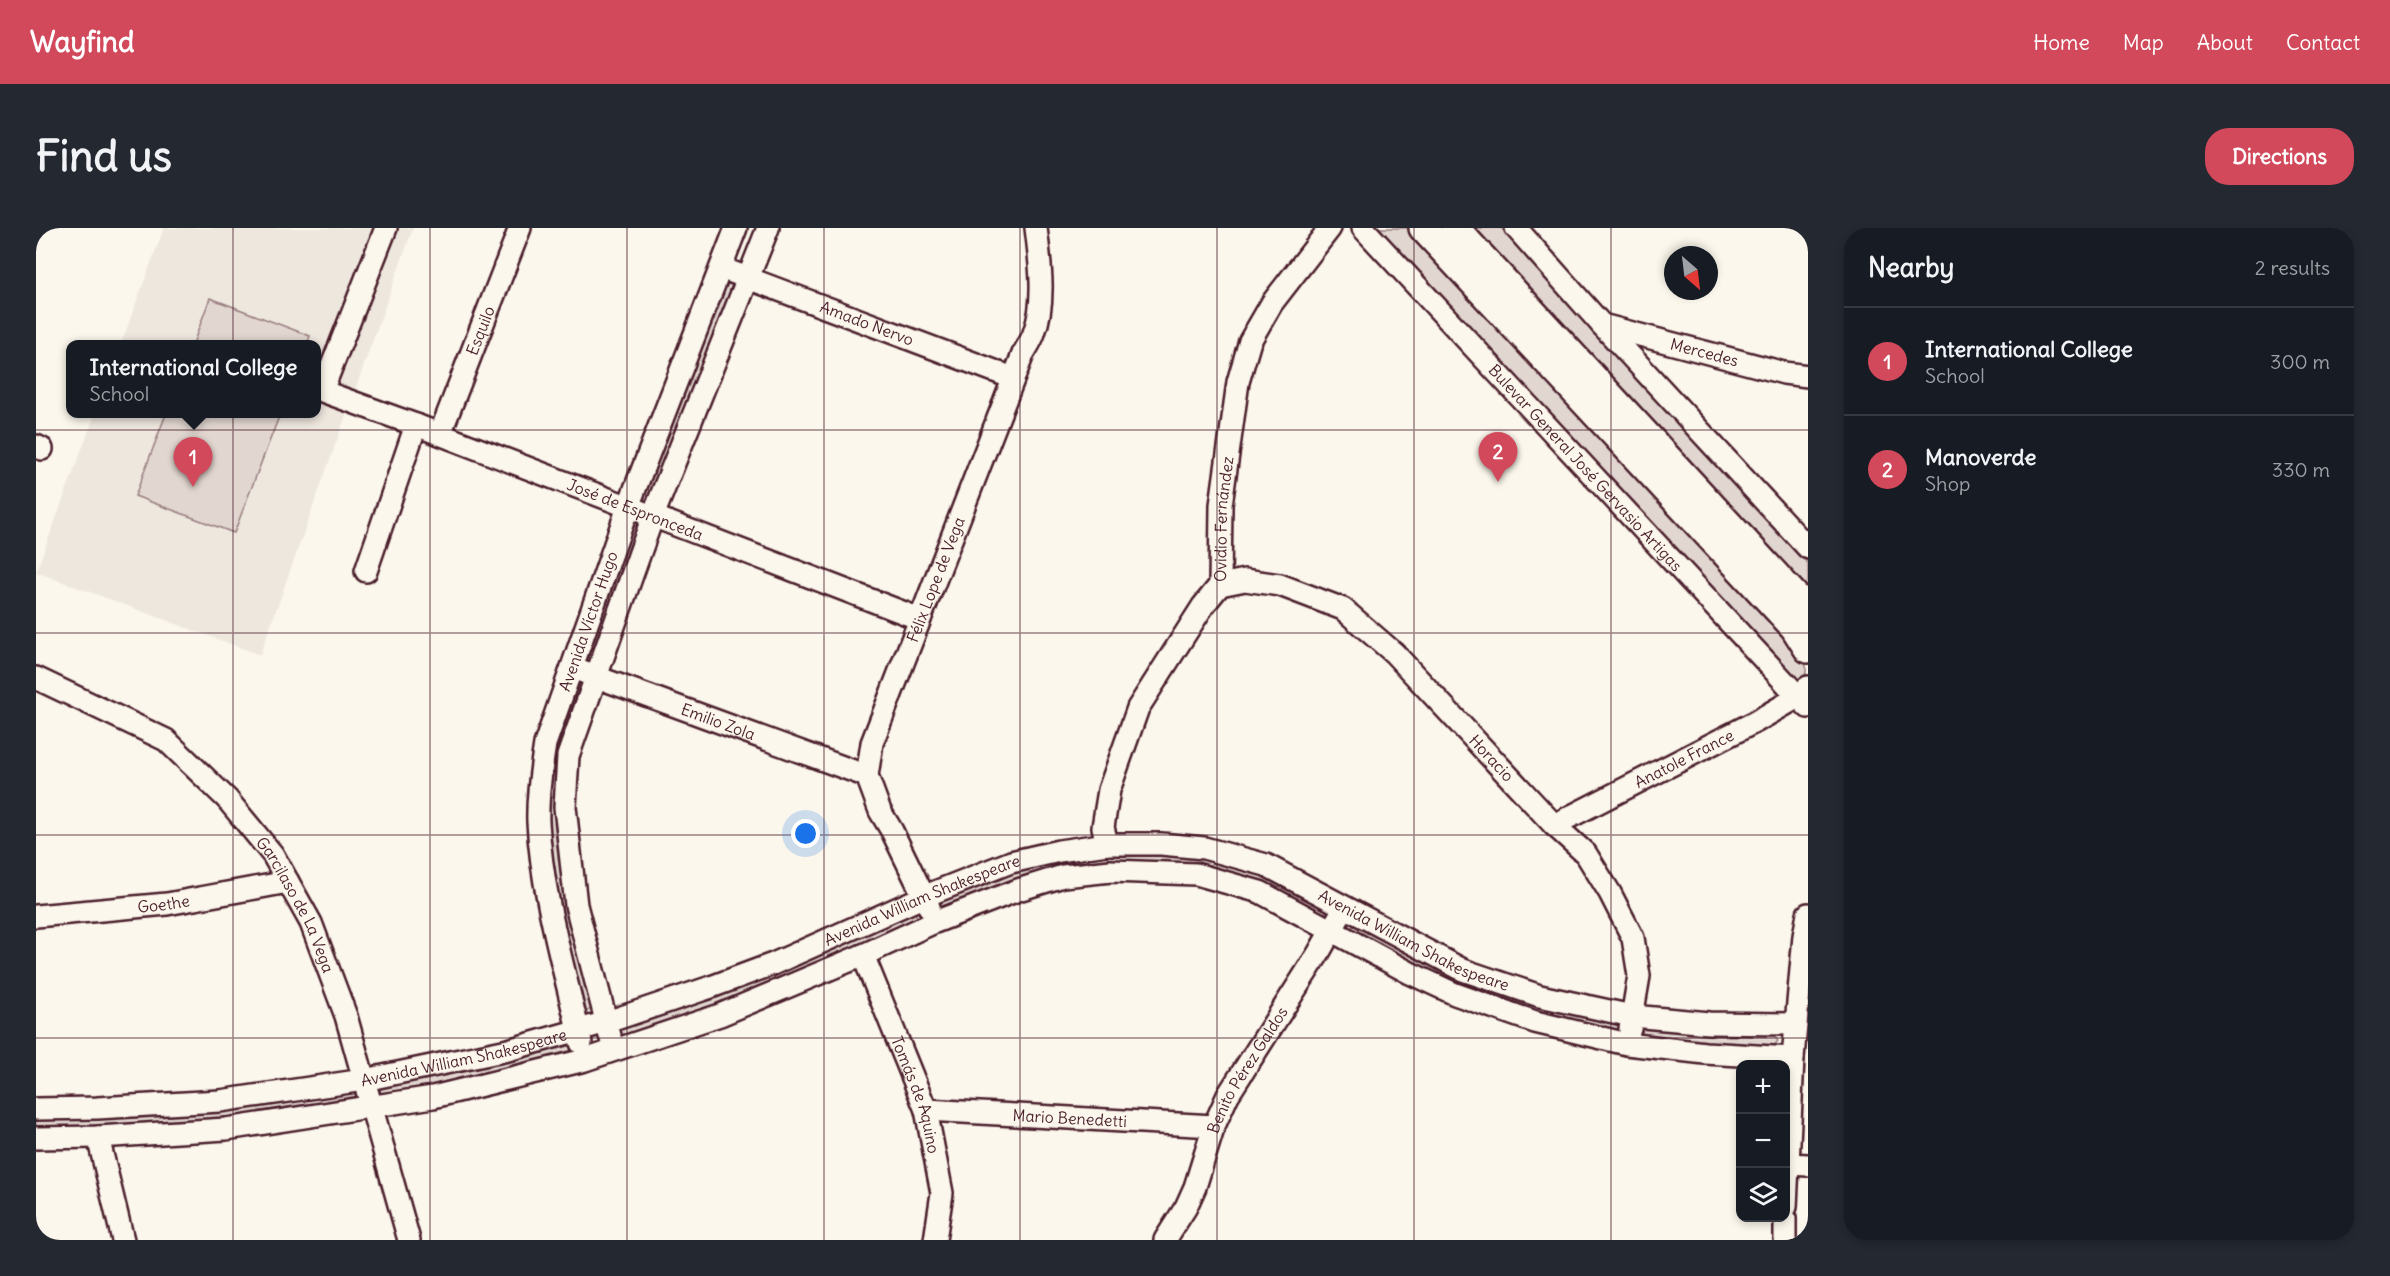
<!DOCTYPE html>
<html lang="en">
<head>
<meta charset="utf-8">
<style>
	:root { --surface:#171b24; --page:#242831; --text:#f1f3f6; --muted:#9ea1a6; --line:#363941; --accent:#d1495b }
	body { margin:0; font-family:Delius,sans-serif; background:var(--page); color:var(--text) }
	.controls { position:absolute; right:18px; bottom:18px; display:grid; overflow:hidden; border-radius:12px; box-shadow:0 3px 9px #0003 }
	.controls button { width:54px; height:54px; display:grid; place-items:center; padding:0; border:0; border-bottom:2px solid var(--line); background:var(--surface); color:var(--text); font:30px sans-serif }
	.compass { position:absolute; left:1628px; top:18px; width:54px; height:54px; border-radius:50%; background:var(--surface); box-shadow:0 3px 9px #0003; rotate:152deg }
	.you { position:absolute; left:770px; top:606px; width:21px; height:21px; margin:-15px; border:4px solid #fff; border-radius:50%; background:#1a73e8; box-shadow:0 0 0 9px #1a73e833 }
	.badge { display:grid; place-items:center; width:39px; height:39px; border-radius:50%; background:var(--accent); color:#fff; font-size:20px; font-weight:700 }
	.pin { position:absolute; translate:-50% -50px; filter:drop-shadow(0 2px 3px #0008) }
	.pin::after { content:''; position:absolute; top:32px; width:21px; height:18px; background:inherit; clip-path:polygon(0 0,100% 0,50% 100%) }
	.popup { position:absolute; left:30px; top:112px; width:255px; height:78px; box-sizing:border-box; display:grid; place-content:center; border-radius:12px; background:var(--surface); filter:drop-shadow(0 2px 4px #0005); font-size:20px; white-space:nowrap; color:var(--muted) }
	.popup b { font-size:22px; color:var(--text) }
	.popup::after { content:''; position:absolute; left:50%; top:100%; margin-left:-12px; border:12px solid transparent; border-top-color:var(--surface) }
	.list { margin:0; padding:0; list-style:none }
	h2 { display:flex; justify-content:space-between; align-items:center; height:78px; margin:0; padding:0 24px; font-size:26px }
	h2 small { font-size:20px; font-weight:400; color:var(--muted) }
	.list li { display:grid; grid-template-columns:39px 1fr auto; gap:18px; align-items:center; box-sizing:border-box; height:108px; padding:0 24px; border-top:2px solid var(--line) }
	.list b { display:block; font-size:22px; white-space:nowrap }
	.list p { margin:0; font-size:20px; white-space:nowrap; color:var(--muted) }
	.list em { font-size:20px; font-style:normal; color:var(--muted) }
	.icon { flex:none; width:33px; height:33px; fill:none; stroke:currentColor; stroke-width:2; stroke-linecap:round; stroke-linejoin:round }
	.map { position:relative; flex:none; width:1772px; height:1012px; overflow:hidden; border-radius:24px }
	header { display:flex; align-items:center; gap:36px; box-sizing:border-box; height:84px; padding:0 30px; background:var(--accent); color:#fff }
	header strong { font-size:28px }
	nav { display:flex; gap:33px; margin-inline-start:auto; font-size:21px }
	.intro { display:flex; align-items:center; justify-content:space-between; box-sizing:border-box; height:144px; padding:0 36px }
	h1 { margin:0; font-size:42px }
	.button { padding:15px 27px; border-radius:24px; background:var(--accent); color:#fff; font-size:21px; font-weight:700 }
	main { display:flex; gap:36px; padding:0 36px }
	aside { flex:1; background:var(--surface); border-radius:24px; box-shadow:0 3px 9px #0003 }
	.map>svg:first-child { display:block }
	.built { fill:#eee7de }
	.green { fill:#e2d7d0; stroke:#967b7e; stroke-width:1.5 }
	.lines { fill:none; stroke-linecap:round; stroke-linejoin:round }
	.minor-casing { stroke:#4a1f2b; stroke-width:26 }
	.major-casing { stroke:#4a1f2b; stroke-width:32 }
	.minor { stroke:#fbf7ec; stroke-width:21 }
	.major { stroke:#fbf7ec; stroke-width:27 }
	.grid { fill:none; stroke:#4a1f2b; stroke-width:1.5; stroke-opacity:0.55 }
	.labels { text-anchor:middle; stroke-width:6; stroke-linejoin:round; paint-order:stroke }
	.street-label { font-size:16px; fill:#4a1f2b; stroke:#fbf7ec }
</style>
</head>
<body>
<header>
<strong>Wayfind</strong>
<nav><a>Home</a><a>Map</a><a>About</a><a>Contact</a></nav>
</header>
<div class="intro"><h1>Find us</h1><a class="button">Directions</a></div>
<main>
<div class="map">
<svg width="1772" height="1012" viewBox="0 0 1772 1012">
	<rect width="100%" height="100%" fill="#fbf7ec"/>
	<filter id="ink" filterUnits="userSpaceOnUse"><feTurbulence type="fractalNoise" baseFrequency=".0167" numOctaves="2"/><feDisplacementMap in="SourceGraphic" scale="12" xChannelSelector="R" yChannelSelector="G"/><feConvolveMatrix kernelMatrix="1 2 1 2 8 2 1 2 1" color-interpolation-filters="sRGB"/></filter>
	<g filter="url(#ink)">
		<!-- built -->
		<path class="built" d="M 128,0 L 377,0 L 224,427 L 0,344 L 59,186 L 280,186 L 280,116 L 85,116 Z"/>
		<!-- green -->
		<g class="green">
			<path d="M 1339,0 L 1373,0 L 1739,388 L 1770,437 L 1770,445 L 1761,458 Z"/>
			<path d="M 1428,0 L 1465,0 L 1763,323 L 1772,336 L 1772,369 Z"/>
			<path d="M 689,52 L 702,57 L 615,275 L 604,271 Z"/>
			<path d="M 174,70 L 274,108 L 271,116 L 157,116 Z"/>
			<path d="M 130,186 L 244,186 L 198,305 L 99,268 Z"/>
			<path d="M 598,297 L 605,301 L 560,434 L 553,436 L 548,430 Z"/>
			<path d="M 543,449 L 551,452 L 529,518 L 557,779 L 552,783 L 545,783 C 526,697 498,606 515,517 C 519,496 534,469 543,449 Z"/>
			<path d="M 1071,622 L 1168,627 L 1229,643 L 1292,682 L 1286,687 L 1123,637 L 904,682 L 901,678 L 903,669 L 977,641 Z"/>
			<path d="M 879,684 L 883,693 L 745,755 L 583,814 L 578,799 Z"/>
			<path d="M 1322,693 L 1582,794 L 1583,799 L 1576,805 L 1502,789 L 1420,760 L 1318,705 L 1316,700 Z"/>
			<path d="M 1604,798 L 1736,805 L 1742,813 L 1736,820 L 1606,810 L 1603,807 Z"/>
			<path d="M 533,813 L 536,826 L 418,856 L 346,868 L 344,863 L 345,859 Z"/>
			<path d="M 320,863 L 323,871 L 187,893 L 0,902 L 0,889 Z"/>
		</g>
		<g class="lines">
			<defs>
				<g id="minor">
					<path id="s1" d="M 350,0 L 286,163 L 380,197 L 884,391"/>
					<path id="s2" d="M 1327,0 L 1772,479"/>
					<path d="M 1480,0 L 1566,97 L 1772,320"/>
					<path id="s3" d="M 685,40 L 977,150"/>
					<path id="s4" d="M 1566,97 L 1748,145 L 1772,148"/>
					<path id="s5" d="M 404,206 L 484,0"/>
					<path d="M 0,218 L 6,221"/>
					<path d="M 330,343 L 380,197"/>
					<path id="s6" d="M 1184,357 L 1209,352 L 1244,357 L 1307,381 L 1358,425 L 1518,597 L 1550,626 L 1574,665 L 1597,710 L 1603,748 L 1594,801"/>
					<path id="s7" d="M 547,444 L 831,548"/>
					<path id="s8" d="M 0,450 L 130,512 L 191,571 L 237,627 L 275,695 L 310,788 L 373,1012"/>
					<path id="s9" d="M 1518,597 L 1719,494 L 1762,469 L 1772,459"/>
					<path id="s10" d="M 1071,616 L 1067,599 L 1073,562 L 1102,480 L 1167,378 L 1184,357 L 1185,277 L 1202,154 L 1214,113 L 1236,75 L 1294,0"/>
					<path id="s11" d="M 893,679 L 856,603 L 844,583 L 831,548 L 836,515 L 987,126 C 991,119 996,112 998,105 C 1010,74 1004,33 1000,0"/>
					<path id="s12" d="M 0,688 L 131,676 L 252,654"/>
					<path id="s13" d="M 827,727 L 890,882 L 906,965 L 899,1012"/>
					<path d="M 574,808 L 540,677 L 529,579 L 532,528 L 617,288 L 732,0"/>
					<path id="s14" d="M 545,815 C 529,742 506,669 502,594 C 501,568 505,541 509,516 L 592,279 L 700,0"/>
					<path id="s15" d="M 0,881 L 61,880 L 184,873 L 328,852 L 472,822 L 571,794 L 675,759 L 737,736 L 889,668 L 975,634 L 1023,623 L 1071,616 L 1125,616 L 1168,620 L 1230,637 L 1427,742 L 1504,768 L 1596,788 L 1673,795 L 1760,796"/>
					<path id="s16" d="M 890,882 L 1178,898"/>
					<path d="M 62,909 L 87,1012"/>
					<path d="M 0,910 L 62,909 L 190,901 L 397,869 L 549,832 L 684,787 L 827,727 L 899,694 L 982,662 L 1027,648 L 1075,643 L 1160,646 L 1224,664 L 1374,745 L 1419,766 L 1499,794 L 1591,816 L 1669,825 L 1757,830"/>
					<path d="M 1751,936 L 1772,937"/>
					<path d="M 1750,979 L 1757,830 L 1768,708 L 1772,686"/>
					<path id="s17" d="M 1129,1012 L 1150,979 L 1159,959 L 1178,898 L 1192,867 L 1282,726 L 1303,689"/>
					<path d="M 1749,1012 L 1749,990"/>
				</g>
				<g id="major">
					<path d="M 1387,0 L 1758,399 L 1772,421"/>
					<path d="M 1419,0 L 1772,382"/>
				</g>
			</defs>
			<!-- minor casing -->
			<use href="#minor" class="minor-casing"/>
			<!-- major casing -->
			<use href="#major" class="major-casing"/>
			<!-- minor -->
			<use href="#minor" class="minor"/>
			<!-- major -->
			<use href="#major" class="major"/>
		</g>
	</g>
	<!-- grid -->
	<path class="grid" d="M 197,0 L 197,1012M 394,0 L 394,1012M 591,0 L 591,1012M 788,0 L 788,1012M 984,0 L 984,1012M 1181,0 L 1181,1012M 1378,0 L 1378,1012M 1575,0 L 1575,1012M 0,202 L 1772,202M 0,405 L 1772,405M 0,607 L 1772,607M 0,810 L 1772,810"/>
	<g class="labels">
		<!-- street labels -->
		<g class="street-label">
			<text dy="6" stroke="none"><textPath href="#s3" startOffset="156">Amado Nervo</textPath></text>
			<text dy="6" stroke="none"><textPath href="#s5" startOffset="111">Esquilo</textPath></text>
			<text dy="6" stroke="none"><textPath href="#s4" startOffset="106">Mercedes</textPath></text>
			<text dy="6" stroke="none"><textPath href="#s2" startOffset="327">Bulevar General José Gervasio Artigas</textPath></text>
			<text dy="6" stroke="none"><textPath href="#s1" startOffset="510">José de Espronceda</textPath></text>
			<text dy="6" stroke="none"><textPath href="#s10" startOffset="356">Ovidio Fernández</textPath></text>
			<text dy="6" stroke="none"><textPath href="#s11" startOffset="354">Félix Lope de Vega</textPath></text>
			<text dy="6" stroke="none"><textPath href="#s14" startOffset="434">Avenida Víctor Hugo</textPath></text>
			<text dy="6" stroke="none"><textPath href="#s7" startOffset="144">Emilio Zola</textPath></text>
			<text dy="6" stroke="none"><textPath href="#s6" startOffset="339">Horacio</textPath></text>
			<text dy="6" stroke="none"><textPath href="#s9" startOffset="146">Anatole France</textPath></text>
			<text dy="6" stroke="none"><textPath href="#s15" startOffset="918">Avenida William Shakespeare</textPath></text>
			<text dy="6" stroke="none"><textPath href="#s12" startOffset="128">Goethe</textPath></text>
			<text dy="6" stroke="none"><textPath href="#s8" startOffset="356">Garcilaso de La Vega</textPath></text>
			<text dy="6" stroke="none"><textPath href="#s15" startOffset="1440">Avenida William Shakespeare</textPath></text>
			<text dy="6" stroke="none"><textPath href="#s15" startOffset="432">Avenida William Shakespeare</textPath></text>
			<text dy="6" stroke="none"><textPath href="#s17" startOffset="190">Benito Pérez Galdos</textPath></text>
			<text dy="6" stroke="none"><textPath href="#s13" startOffset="150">Tomás de Aquino</textPath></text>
			<text dy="6" stroke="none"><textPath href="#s16" startOffset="144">Mario Benedetti</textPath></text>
		</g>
	</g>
</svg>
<div class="controls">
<button>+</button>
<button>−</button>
<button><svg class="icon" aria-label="layers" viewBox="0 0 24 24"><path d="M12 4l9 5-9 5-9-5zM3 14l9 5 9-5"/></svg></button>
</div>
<svg class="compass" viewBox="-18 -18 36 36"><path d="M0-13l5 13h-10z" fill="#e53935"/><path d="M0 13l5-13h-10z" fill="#9ea1a6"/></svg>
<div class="you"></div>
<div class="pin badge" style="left:157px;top:259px">1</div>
<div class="popup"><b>International College</b>School</div>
<div class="pin badge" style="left:1462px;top:254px">2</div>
</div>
<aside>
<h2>Nearby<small>2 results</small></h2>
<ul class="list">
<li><span class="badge">1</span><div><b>International College</b><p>School</p></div><em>300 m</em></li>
<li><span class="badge">2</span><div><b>Manoverde</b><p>Shop</p></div><em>330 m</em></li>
</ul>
</aside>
</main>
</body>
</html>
